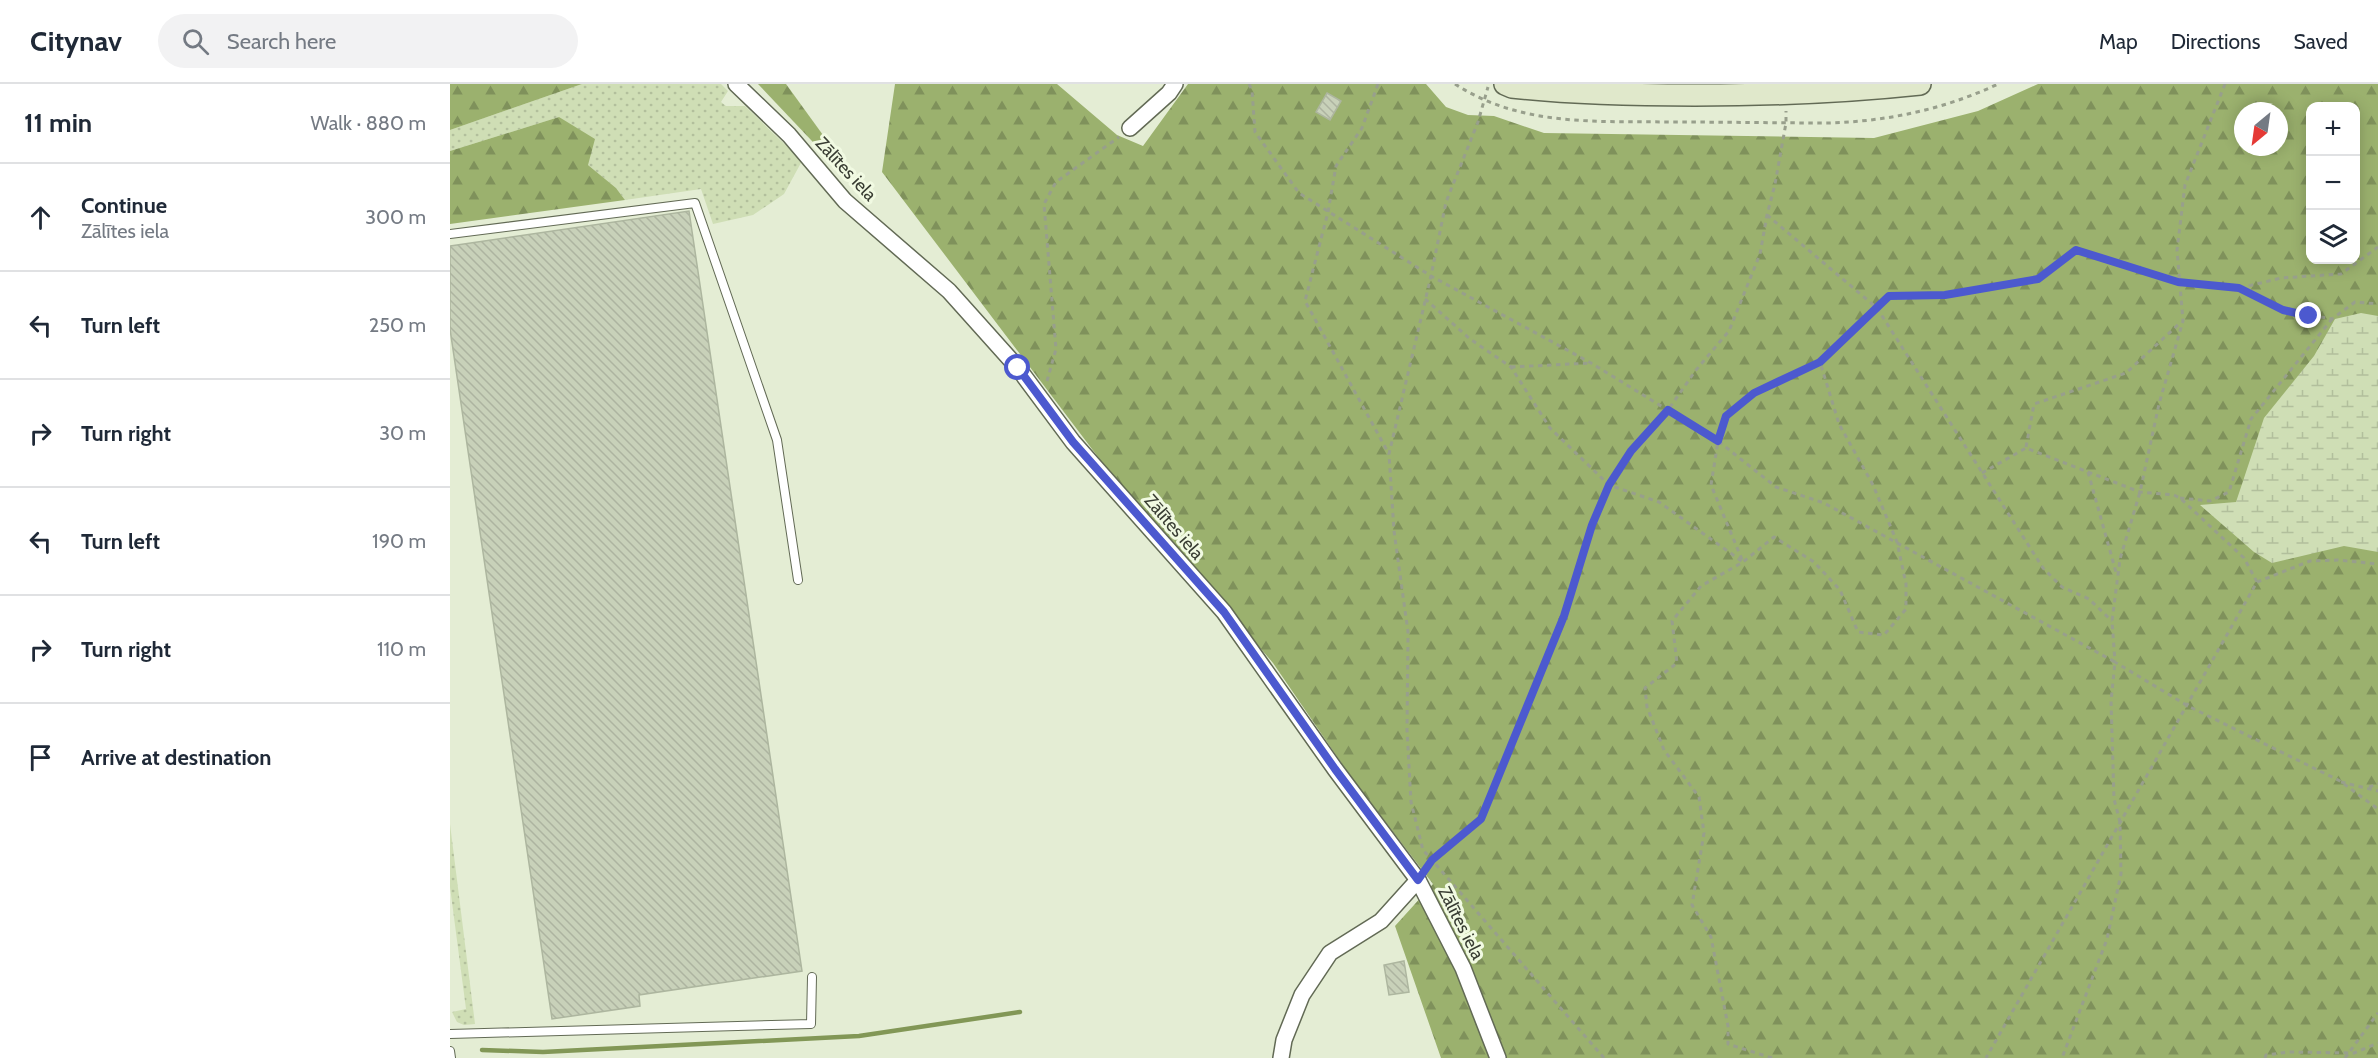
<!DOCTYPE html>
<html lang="en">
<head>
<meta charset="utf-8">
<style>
	:root { --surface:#fff; --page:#f2f2f3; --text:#1f2937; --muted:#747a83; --line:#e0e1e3 }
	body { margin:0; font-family:Cabin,sans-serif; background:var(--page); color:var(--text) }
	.controls { position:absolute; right:18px; top:18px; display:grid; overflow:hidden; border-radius:12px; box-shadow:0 3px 15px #0003 }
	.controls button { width:54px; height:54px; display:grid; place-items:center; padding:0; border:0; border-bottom:2px solid var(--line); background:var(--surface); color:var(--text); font:30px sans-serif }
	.compass { position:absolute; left:1784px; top:18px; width:54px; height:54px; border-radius:50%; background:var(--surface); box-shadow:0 3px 15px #0003; rotate:209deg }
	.stop { position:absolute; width:18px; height:18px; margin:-14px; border:4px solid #4c59cf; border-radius:50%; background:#fff }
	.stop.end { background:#4c59cf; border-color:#fff; box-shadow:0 2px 6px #0008 }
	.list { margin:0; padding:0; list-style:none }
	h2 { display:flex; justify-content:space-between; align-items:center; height:78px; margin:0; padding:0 24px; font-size:26px }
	h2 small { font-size:20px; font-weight:400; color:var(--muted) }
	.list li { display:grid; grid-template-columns:39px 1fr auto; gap:18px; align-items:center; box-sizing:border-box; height:108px; padding:0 24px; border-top:2px solid var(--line) }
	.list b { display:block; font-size:22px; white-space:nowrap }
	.list p { margin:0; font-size:20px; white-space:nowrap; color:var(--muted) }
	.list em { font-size:20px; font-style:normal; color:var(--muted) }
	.icon { flex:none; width:33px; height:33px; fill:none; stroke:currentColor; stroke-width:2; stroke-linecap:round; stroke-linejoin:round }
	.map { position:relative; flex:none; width:1928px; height:974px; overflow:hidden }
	header { display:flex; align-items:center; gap:36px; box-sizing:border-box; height:84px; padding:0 30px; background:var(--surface); border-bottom:2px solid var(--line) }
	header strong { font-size:28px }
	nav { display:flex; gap:33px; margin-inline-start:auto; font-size:21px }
	.search { width:420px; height:54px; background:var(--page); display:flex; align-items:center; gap:15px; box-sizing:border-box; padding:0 21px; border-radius:33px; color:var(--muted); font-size:22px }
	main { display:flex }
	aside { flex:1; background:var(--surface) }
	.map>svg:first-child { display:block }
	.grass { fill:url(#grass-dots) }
	.forest { fill:url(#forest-firs); fill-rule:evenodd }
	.wetland { fill:url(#wetland-marsh) }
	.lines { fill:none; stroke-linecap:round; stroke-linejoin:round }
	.stream { stroke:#829756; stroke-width:4.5 }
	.building { fill:url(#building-back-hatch); stroke:#adb69f; stroke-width:1.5 }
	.service-casing { stroke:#626a55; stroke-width:10 }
	.minor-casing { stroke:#626a55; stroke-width:18 }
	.secondary-casing { stroke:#626a55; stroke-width:24 }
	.path { stroke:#989f8c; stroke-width:3; stroke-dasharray:4.5 4.5; stroke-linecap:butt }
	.service { stroke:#fff; stroke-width:8 }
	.minor { stroke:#fff; stroke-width:15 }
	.secondary { stroke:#e0e8cb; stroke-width:21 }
	.route { stroke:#4c59cf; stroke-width:8 }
	.labels { text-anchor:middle; stroke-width:6; stroke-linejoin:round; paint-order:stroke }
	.street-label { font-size:18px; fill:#383c32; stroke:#f1fae2 }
</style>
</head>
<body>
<header>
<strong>Citynav</strong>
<div class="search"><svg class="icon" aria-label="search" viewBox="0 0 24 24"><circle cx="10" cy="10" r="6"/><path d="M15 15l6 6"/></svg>Search here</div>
<nav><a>Map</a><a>Directions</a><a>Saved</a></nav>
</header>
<main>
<aside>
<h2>11 min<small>Walk · 880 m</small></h2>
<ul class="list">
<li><svg class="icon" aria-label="ahead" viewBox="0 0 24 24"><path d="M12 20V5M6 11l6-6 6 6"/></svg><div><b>Continue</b><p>Zālītes iela</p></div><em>300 m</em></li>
<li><svg class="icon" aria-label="left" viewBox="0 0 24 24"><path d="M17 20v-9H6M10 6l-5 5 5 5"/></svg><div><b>Turn left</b></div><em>250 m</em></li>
<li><svg class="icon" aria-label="right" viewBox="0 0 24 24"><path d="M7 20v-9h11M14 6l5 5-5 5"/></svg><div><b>Turn right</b></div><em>30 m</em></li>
<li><svg class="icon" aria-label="left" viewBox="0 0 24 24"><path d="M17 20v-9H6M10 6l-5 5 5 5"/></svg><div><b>Turn left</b></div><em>190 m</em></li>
<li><svg class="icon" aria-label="right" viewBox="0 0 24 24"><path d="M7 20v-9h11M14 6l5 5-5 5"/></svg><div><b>Turn right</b></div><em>110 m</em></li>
<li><svg class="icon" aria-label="arrive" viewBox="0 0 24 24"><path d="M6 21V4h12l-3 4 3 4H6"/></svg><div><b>Arrive at destination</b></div></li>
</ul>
</aside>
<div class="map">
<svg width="1928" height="974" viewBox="0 0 1928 974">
	<defs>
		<pattern id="grass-dots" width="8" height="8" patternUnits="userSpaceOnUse" patternTransform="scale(1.5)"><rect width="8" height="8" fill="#cfdeb5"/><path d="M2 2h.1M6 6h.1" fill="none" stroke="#b2bf9c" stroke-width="1.8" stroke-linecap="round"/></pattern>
		<pattern id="forest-firs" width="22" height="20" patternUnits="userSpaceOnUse" patternTransform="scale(1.5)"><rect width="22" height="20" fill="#9bb16e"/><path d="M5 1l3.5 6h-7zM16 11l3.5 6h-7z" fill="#7f915b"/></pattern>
		<pattern id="wetland-marsh" width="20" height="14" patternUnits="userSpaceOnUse" patternTransform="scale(1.5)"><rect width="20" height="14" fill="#cfdeb5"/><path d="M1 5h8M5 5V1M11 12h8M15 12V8" fill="none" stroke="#b2bf9c"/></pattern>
		<pattern id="building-back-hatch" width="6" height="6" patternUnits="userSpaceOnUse" patternTransform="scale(1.5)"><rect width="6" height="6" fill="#c8d1b9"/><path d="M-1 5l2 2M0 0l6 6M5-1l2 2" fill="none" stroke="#adb4a0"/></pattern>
	</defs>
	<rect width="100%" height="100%" fill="#e4edd4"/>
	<!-- grass -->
	<g class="grass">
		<path d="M 132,0 L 271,0 L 278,7 L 271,18 L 276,22 L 295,22 L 352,77 L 334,110 L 303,131 L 263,140 L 251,105 L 175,116 L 166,104 L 138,81 L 109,33 L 0,67 L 0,46 Z"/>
		<path d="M 0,740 L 25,940 L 14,941 L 7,938 L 2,928 L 16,925 L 0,803 Z"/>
	</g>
	<!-- forest -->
	<g class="forest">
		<path d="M 0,0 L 132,0 L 0,46 Z"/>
		<path d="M 308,0 L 336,0 L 386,69 L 379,75 Z"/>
		<path d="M 445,0 L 607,0 L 667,51 L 693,62 L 738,0 L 976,0 L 996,23 L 1018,31 L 1044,32 L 1094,49 L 1424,54 L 1528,27 L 1588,0 L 1928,0 L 1928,974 L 991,974 L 945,842 L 983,800 L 901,693 L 823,579 L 670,402 L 432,88 ZM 1860,22 L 1906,22 L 1906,176 L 1860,176 ZM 1793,27 L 1829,27 L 1829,63 L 1793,63 Z"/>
		<path d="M 109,33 L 145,55 L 138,81 L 166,104 L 175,116 L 0,140 L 0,67 Z"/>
	</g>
	<!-- wetland -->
	<path class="wetland" d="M 1911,229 L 1928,232 L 1928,468 L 1894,462 L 1822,479 L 1804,468 L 1750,421 L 1786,418 L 1814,334 L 1864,272 L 1885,235 Z"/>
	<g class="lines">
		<!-- stream -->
		<path class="stream" d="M 32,966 L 93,968 L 409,952 L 570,928"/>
	</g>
	<!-- building -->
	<g class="building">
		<path d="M 877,9 L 891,17 L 880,36 L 866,28 Z"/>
		<path d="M 239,127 L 352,887 L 189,911 L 190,922 L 102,935 L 0,245 L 0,162 Z"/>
		<path d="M 954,877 L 959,908 L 939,911 L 934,881 Z"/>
	</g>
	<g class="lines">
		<defs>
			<g id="service">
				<path d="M 0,150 L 245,119 L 327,356 L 348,496"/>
				<path d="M 0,950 L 361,940 L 362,893"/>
				<path d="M 0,967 L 1,974"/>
			</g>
			<g id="minor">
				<path d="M 286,0 L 339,51 L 395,117 L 499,207 L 568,284 L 623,358 L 774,528 L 885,685 L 968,796 L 1013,884 L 1048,974"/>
				<path d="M 680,44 L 719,9 L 725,0"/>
				<path d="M 831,974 L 834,956 L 852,911 L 880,869 L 931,837 L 968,796"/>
			</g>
			<path id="secondary" d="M 1055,0 L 1062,3 C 1123,10 1184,11 1245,11 C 1321,11 1395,8 1470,0"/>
		</defs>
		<!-- service casing -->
		<use href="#service" class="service-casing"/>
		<!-- minor casing -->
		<use href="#minor" class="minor-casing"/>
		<!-- secondary casing -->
		<use href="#secondary" class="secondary-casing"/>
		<!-- path -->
		<g class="path">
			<path d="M 799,0 L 802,6 L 805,48 L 849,109 L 981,192 L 1141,279 L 1268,357 L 1326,403 L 1374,419 L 1665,578 L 1661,617 L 1664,715 L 1670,738 L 1671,790 L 1657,855 L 1612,974"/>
			<path d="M 928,0 L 912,44 L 886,82 L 878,128 L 855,217 L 939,370"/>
			<path d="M 1005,0 C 1071,43 1147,37 1223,38 C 1276,38 1328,39 1380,39 C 1439,37 1495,25 1548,0"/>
			<path d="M 1775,0 L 1735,101 L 1727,166 L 1733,237 L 1709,320 L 1690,408 L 1670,475 L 1662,537 L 1665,578 L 1738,622 L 1890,697 L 1928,725"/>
			<path d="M 1317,131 L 1427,224 L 1593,484 L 1612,503 L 1639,515 L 1662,537"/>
			<path d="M 1790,204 L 1831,194 L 1891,190 L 1928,163"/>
			<path d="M 975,215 L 1020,255 L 1061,283 L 1100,344 L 1159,401 L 1209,418 L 1293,478 L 1261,401 L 1268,357 L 1276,332 L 1304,309 L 1370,278 L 1439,212 L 1495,211 L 1588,195 L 1626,166 L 1728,198 L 1789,204 L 1833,226 L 1882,235 L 1905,218 L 1928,220"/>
			<path d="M 1061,283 L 1141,279"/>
			<path d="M 597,297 L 606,265 L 594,120 L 606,98 L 669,53"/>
			<path d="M 1576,363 L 1584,320 L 1676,289 L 1731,238"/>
			<path d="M 1638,388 L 1667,492"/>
			<path d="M 1532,389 L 1576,364 L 1690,408 L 1724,411 L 1730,414 L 1794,474 L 1807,498 L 1536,974"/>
			<path d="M 1730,414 L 1760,417 L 1779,408 L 1801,335 L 1882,235"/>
			<path d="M 1807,498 L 1860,477 L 1888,476 L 1928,480"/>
			<path d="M 1891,698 L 1928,707"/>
			<path d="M 1919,703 L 1928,700"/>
			<path d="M 975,785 L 982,776 L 973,766 L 961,718 L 957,646 L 958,548 L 944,447 L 939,370 L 981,192 L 996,118 L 1028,38 L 1038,3"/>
			<path d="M 1154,974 L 982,776 L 1031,735 L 1114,532 L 1142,441 L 1159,401 L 1181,367 L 1218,326 L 1246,286 L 1279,247 L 1310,170 L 1317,131 L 1325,100 L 1336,39 L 1336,27"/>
			<path d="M 1322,974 L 1278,960 L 1278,942 L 1261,853 L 1242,821 L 1254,749 L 1249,713 L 1214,666 L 1197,623 L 1195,604 L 1227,579 L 1222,537 L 1251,502 L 1293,478 L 1324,453 L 1364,478 L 1390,506 L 1408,548 L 1434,551 L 1456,525 L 1456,500 L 1447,458 L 1423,401 L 1389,340 L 1370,278"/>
			<path d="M 1815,974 L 1816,971 L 1839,968 L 1904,969 L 1928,959"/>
			<path d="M 1895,974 L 1928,929"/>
		</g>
		<!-- service -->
		<use href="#service" class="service"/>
		<!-- minor -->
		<use href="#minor" class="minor"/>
		<!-- secondary -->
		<use href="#secondary" class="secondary"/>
	</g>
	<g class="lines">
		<!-- route -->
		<path class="route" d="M 568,284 L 623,358 L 774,528 L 885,685 L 968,796 L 982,776 L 1031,735 L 1114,532 L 1142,441 L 1159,401 L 1181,367 L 1218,326 L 1268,357 L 1276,332 L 1304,309 L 1370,278 L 1439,212 L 1495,211 L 1588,195 L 1626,166 L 1728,198 L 1789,204 L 1833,226 L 1859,232"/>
	</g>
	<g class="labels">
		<!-- street labels -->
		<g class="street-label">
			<text transform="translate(396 85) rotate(47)" y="6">Zālītes iela</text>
			<text transform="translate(724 443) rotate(49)" y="6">Zālītes iela</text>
			<text transform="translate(1011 839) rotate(63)" y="6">Zālītes iela</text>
		</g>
	</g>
</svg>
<div class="controls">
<button>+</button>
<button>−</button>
<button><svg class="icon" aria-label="layers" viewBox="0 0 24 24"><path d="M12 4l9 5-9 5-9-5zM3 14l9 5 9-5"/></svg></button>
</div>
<svg class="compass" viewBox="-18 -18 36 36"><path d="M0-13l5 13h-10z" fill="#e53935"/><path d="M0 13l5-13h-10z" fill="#747a83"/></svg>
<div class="stop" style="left:568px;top:284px"></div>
<div class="stop end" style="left:1859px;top:232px"></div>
</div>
</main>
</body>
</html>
